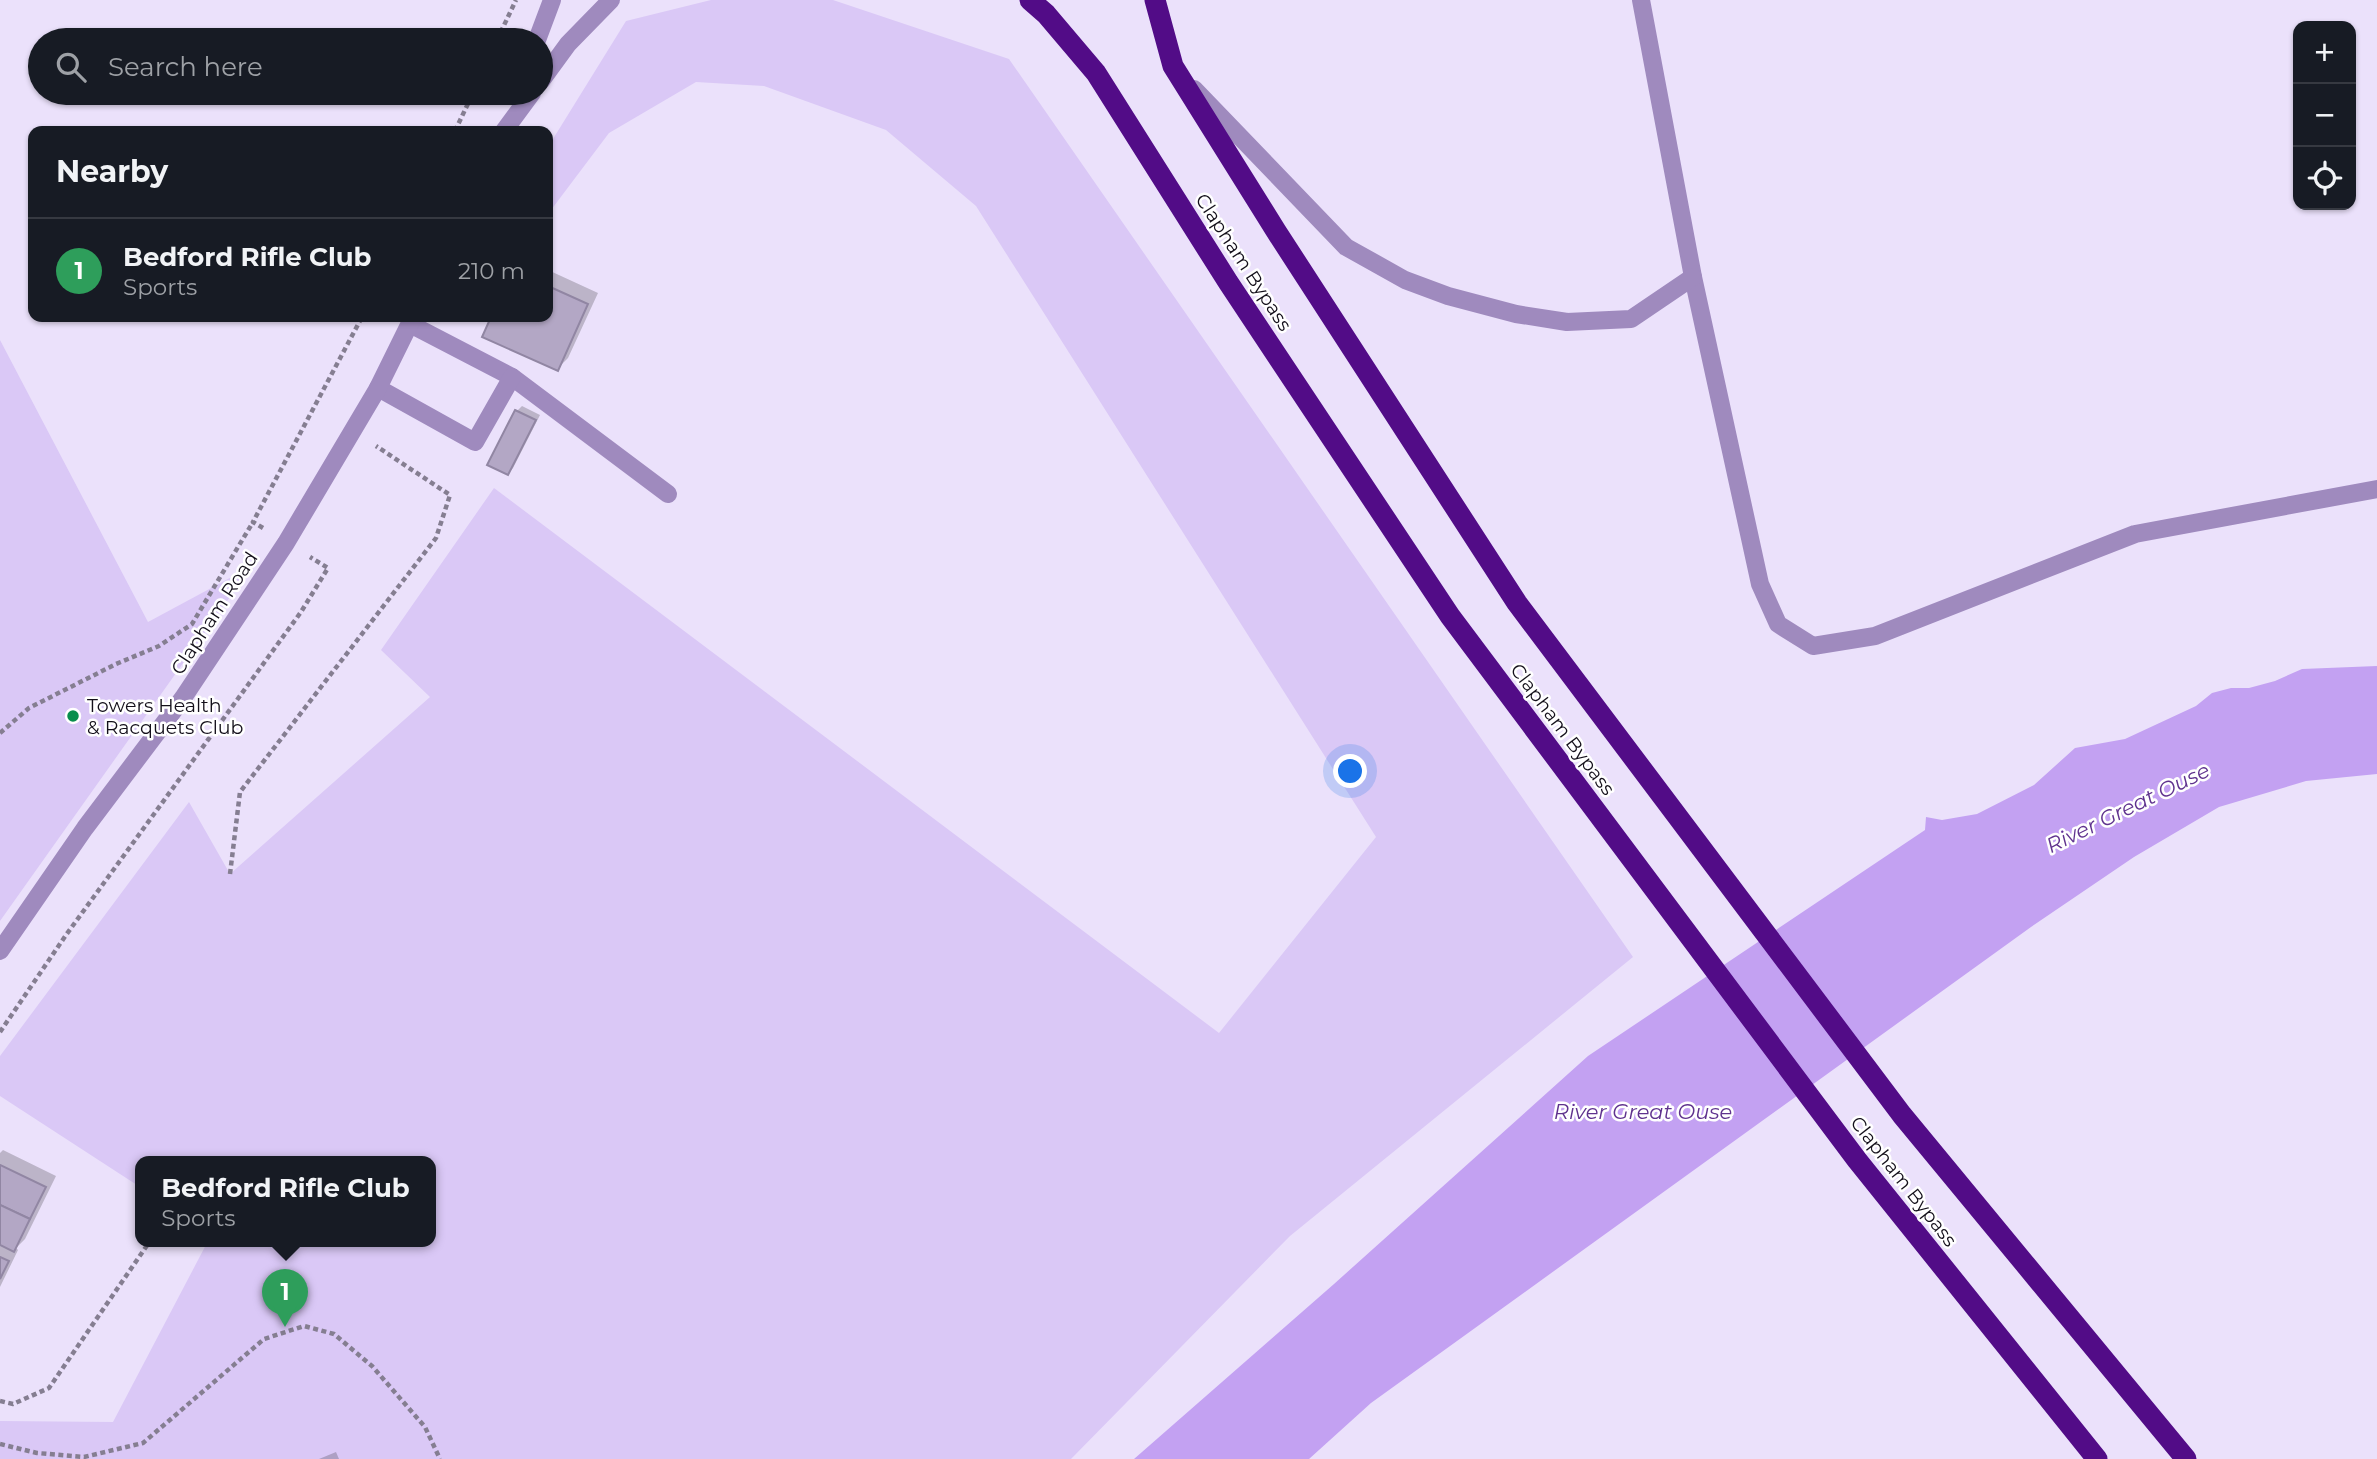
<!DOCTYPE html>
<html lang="en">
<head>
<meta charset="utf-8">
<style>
	:root { --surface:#171b24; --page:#20242c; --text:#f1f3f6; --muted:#9ea1a6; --line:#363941; --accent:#1a73e8 }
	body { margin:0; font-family:Montserrat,sans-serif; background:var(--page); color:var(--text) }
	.controls { position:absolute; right:21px; top:21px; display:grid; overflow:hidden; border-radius:14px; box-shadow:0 2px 5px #0004 }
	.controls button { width:63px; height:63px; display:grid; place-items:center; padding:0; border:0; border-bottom:2px solid var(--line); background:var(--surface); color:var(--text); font:35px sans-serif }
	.you { position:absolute; left:1351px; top:772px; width:24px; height:24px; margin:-18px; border:5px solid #fff; border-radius:50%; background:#1a73e8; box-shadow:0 0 0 10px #1a73e833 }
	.badge { display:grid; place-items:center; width:46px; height:46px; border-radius:50%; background:var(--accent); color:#fff; font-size:23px; font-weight:700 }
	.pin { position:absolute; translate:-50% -58px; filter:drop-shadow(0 2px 4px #0008) }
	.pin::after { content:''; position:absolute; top:37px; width:24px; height:21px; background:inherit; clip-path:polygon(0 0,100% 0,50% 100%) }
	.popup { position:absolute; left:135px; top:1156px; width:301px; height:91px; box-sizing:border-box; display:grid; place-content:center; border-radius:14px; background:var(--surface); filter:drop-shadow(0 2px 5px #0005); font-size:23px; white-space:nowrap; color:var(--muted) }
	.popup b { font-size:26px; color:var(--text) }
	.popup::after { content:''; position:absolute; left:50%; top:100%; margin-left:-14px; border:14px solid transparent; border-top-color:var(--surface) }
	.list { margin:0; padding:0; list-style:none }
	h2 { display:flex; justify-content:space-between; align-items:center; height:91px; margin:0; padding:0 28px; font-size:30px }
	h2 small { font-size:23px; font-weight:400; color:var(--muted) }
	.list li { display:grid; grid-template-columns:46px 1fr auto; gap:21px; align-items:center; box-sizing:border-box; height:105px; padding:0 28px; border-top:2px solid var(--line) }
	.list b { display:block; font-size:26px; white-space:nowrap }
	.list p { margin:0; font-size:23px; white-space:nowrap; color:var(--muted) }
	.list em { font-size:23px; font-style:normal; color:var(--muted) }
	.icon { flex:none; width:38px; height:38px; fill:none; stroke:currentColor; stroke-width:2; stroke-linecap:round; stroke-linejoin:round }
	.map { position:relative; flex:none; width:2377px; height:1459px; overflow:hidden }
	.search { position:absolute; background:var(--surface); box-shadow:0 2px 5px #0004; left:28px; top:28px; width:525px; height:77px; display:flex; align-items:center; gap:18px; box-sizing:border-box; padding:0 24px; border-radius:38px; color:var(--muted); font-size:26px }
	.panel { position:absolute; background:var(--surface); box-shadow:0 2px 5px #0004; left:28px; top:126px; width:525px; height:196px; border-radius:14px }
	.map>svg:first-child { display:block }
	.green { fill:#dac8f6 }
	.water { fill:#c3a1f2 }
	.shadow { fill:#0003 }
	.building { fill:#b3a7c5; stroke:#9186a3; stroke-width:2 }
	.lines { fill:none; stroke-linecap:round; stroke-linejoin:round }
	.path { stroke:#857e91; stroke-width:4.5; stroke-dasharray:5 3.5; stroke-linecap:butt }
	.minor { stroke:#9f8abe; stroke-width:18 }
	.highway { stroke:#520c87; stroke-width:21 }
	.poi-dot { fill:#078e4c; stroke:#fff; stroke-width:2.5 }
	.labels { text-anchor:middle; stroke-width:5; stroke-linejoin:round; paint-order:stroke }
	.street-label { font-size:19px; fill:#130f1a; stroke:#fff }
	.poi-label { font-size:19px; fill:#130f1a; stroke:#fff; text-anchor:start }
	.water-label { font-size:21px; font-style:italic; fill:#5f328e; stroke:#fff }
</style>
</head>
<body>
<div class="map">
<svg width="2377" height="1459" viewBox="0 0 2377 1459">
	<rect width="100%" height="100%" fill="#ebe1fb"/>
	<!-- green -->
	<g class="green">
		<path d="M 711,0 L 833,0 L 1009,59 L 1633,957 L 1290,1236 L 1071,1459 L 0,1459 L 0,1421 L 113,1422 L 208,1241 L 430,1241 L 430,1161 L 140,1161 L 140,1187 L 0,1096 L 0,1056 L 189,802 L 230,874 L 430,697 L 381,650 L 494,488 L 1219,1033 L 1376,837 L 976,206 L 886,130 L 764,86 L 696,82 L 609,133 L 548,214 L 548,147 L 626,21 Z"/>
		<path d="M 0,340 L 148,622 L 252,566 L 0,921 Z"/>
	</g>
	<!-- water -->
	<path class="water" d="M 2377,666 L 2377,774 L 2306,781 L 2219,807 L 2134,857 L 2031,927 L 1371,1403 L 1309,1459 L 1134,1459 L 1334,1284 L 1588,1056 L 1925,830 L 1926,817 L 1942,820 L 1977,814 L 2034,785 L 2075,748 L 2125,739 L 2196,706 L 2212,693 L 2231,688 L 2249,688 L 2275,681 L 2302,669 Z"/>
	<!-- shadow -->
	<g class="shadow">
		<path d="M 548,270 L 598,293 L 568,358 L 557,369 L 484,336 L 493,317 L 548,317 Z"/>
		<path d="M 522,406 L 540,415 L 513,468 L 508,473 L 490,464 L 517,411 Z"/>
		<path d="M 3,1150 L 56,1176 L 25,1239 L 16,1248 L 18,1250 L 0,1287 L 0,1153 Z"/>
		<path d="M 336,1452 L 339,1459 L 319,1459 Z"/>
	</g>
	<!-- building -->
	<g class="building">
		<path d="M 548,286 L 588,304 L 558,371 L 482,337 L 491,317 L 548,317 Z"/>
		<path d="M 515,410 L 536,420 L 508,475 L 487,465 Z"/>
		<path d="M 0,1165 L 46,1187 L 30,1219 L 0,1205 Z"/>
		<path d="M 0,1205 L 30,1219 L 14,1252 L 0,1245 Z"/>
		<path d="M 0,1257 L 9,1261 L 0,1279 Z"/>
	</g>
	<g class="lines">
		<!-- path -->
		<g class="path">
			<path d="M 497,40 L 516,0"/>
			<path d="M 455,131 L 473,93"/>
			<path d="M 263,528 L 253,522 L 362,317"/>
			<path d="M 0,733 L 29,708 L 116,664 L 159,646 L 192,624 L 253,522"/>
			<path d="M 230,874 L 240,792 L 436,538 L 450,495 L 376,446"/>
			<path d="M 0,1032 L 66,935 L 301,612 L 328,568 L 310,557"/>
			<path d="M 0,1401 L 13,1404 L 49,1388 L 148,1244"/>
			<path d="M 0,1444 L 37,1453 L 84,1457 L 143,1443 L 264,1339 L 304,1326 L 334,1334 L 372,1366 L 425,1427 L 440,1459"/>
		</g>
		<!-- minor -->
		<g class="minor">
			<path d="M 1641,0 L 1693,277 L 1760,584 L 1778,624 L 1813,646 L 1875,636 L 2135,534 L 2377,489"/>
			<path d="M 537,40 L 552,0"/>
			<path d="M 541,81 L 568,44 L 611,0"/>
			<path d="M 1194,89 L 1346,247 L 1405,280 L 1448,296 L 1516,314 L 1567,322 L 1631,319 L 1693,277"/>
			<path d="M 504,131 L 532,93"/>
			<path d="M 410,324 L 512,377 L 668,494"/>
			<path d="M 378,388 L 475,442 L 512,377"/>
			<path d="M 0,951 L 85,828 L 183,698 L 286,543 L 378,388 L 413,317"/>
		</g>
		<!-- highway -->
		<g class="highway">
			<path d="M 1030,0 L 1046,14 L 1096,73 L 1228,282 L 1450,616 L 1857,1160 L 2097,1459"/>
			<path d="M 1155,0 L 1173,66 L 1276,231 L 1517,603 L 1902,1115 L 2186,1459"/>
		</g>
	</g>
	<!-- markers -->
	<circle class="poi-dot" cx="73" cy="716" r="7"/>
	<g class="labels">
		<!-- street labels -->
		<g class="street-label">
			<text transform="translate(1244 262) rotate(57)" y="7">Clapham Bypass</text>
			<text transform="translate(214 613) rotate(-57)" y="7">Clapham Road</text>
			<text transform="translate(1563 729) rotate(53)" y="7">Clapham Bypass</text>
			<text transform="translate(1904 1181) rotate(52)" y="7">Clapham Bypass</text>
		</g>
		<!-- poi labels -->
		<g class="poi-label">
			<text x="87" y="712">Towers Health<tspan x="87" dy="22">&amp; Racquets Club</tspan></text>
		</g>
		<!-- water labels -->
		<g class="water-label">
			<text transform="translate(2128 808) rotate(-26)" y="7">River Great Ouse</text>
			<text x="1643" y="1119">River Great Ouse</text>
		</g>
	</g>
</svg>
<div class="controls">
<button>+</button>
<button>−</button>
<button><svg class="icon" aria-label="locate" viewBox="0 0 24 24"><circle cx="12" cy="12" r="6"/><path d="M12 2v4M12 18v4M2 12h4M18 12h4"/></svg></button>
</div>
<div class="you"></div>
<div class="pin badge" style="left:285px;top:1327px;background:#2e9e5b">1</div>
<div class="popup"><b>Bedford Rifle Club</b>Sports</div>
<div class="search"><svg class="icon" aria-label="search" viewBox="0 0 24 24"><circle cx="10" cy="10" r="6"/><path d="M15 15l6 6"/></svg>Search here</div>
<section class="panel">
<h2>Nearby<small></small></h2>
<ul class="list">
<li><span class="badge" style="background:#2e9e5b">1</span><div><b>Bedford Rifle Club</b><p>Sports</p></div><em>210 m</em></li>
</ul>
</section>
</div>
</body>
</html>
